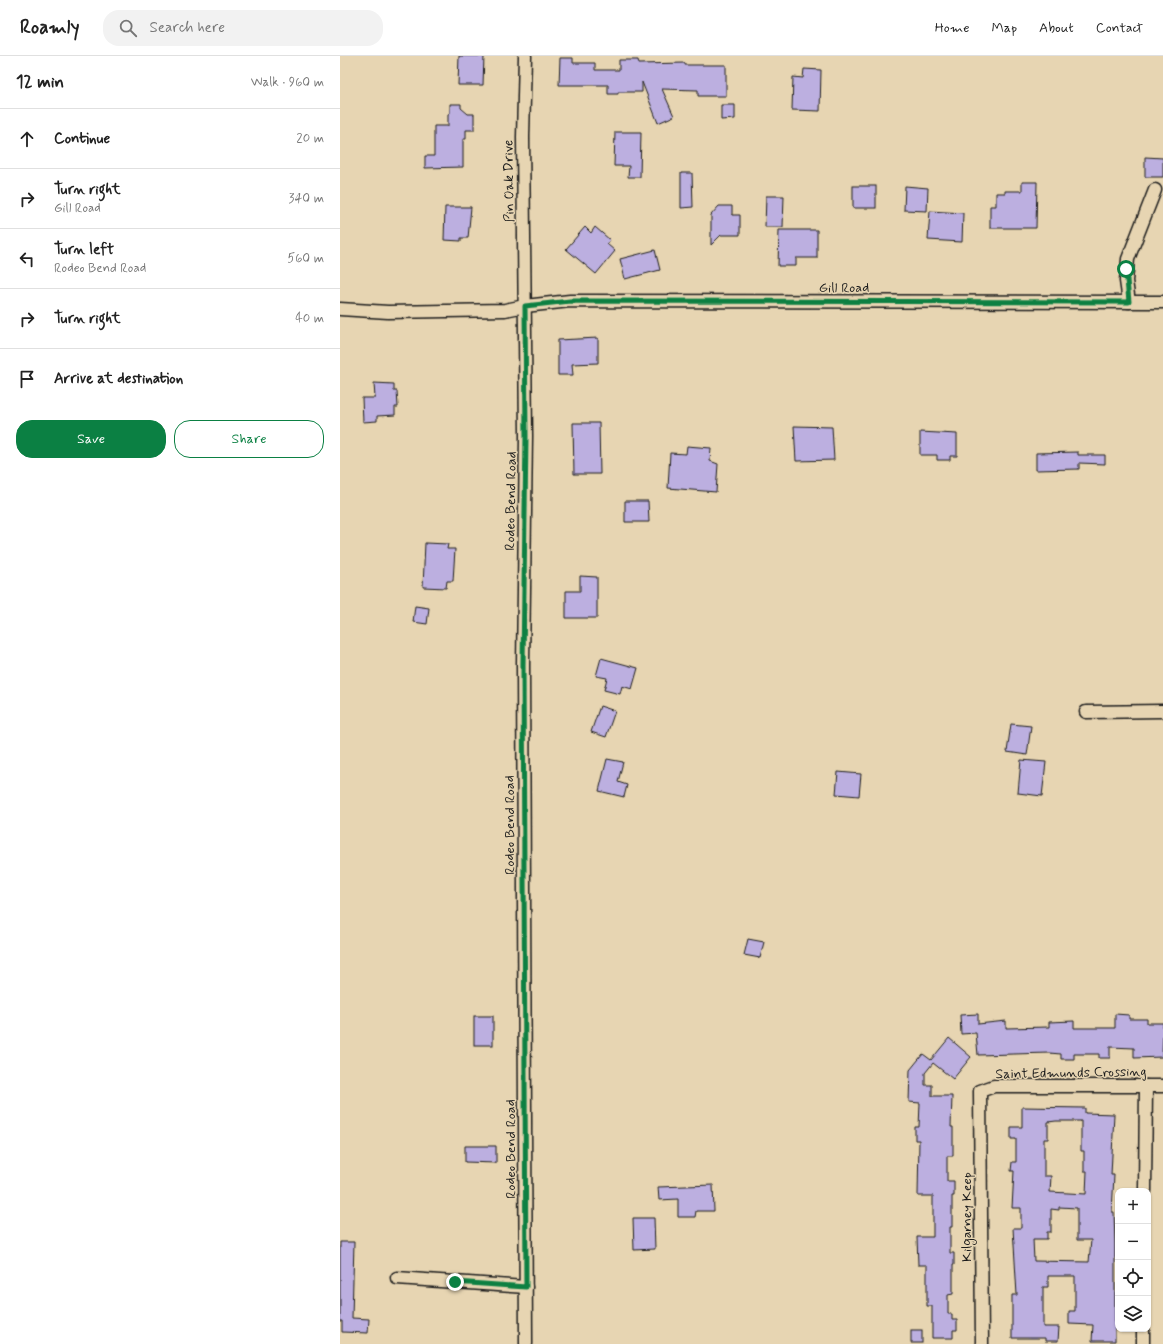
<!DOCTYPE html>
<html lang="en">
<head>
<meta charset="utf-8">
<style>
	:root { --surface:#fff; --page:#f2f2f2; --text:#222; --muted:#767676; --line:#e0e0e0; --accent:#0b8043 }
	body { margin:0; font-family:Mynerve,sans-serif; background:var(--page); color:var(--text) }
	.controls { position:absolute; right:12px; bottom:12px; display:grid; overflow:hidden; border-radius:8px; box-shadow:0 1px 3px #0004 }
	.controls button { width:36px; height:36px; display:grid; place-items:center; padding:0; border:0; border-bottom:1px solid var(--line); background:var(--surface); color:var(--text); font:20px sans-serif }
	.stop { position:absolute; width:12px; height:12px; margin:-9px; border:3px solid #0b8043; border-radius:50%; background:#fff }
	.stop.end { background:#0b8043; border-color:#fff; box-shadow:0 1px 4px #0008 }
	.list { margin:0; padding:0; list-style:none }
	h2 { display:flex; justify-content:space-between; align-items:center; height:52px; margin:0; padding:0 16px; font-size:17px }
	h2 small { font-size:13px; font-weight:400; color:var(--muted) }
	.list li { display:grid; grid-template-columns:26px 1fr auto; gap:12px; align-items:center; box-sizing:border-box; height:60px; padding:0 16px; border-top:1px solid var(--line) }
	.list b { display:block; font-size:15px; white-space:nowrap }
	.list p { margin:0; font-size:13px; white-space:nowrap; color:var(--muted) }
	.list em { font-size:13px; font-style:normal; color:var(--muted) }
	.actions { display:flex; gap:8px; padding:12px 16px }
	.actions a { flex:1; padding:9px 0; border:1px solid var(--accent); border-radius:16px; text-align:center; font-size:14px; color:var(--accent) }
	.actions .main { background:var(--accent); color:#fff }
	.icon { flex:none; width:22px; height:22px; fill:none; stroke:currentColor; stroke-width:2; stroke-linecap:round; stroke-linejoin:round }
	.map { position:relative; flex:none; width:823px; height:1288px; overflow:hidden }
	header { display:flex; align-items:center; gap:24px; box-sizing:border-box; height:56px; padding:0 20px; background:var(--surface); border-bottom:1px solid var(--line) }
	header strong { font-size:19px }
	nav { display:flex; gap:22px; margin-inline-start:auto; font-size:14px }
	.search { width:280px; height:36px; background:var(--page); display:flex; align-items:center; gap:10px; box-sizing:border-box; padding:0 14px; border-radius:16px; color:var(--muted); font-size:15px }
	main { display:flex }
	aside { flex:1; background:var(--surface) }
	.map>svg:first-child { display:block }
	.building { fill:#bcafe0; stroke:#1c1c1c; fill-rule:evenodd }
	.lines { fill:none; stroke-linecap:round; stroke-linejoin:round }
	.minor-casing { stroke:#1c1c1c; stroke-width:15 }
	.minor { stroke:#e7d5b2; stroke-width:12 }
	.route { stroke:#0b8043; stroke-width:5 }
	.labels { text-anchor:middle; stroke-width:3; stroke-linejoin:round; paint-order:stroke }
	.street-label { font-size:14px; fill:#1c1c1c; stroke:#e7d5b2 }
</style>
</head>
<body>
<header>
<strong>Roamly</strong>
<div class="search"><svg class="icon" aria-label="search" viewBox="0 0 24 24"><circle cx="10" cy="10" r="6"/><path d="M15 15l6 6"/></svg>Search here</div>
<nav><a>Home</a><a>Map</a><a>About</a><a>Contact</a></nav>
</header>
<main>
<aside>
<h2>12 min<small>Walk · 960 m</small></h2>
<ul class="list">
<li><svg class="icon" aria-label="ahead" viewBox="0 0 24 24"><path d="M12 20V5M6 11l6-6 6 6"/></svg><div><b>Continue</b></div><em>20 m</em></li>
<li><svg class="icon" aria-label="right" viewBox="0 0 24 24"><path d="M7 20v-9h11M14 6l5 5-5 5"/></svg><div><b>Turn right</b><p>Gill Road</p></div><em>340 m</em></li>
<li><svg class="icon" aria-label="left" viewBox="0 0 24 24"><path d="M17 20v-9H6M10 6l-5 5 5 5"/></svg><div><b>Turn left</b><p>Rodeo Bend Road</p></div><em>560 m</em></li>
<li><svg class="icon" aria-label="right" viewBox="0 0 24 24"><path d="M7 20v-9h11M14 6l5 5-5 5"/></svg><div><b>Turn right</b></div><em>40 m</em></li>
<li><svg class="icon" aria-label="arrive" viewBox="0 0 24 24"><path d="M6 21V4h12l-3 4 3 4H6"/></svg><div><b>Arrive at destination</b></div></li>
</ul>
<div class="actions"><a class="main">Save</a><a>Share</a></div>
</aside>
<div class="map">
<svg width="823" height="1288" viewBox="0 0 823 1288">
	<rect width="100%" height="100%" fill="#e7d5b2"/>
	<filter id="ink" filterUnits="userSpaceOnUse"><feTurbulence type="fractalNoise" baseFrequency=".025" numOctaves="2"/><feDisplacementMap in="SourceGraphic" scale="8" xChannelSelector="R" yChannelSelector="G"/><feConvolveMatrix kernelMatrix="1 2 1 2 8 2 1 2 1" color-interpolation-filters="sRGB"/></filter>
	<g filter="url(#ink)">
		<!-- building -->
		<g class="building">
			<path d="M 119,0 L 144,0 L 143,29 L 118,29 Z"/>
			<path d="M 220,2 L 233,2 L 233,7 L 255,7 L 255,14 L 279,14 L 279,4 L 298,4 L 299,8 L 345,7 L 345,9 L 386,9 L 386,40 L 358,40 L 358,34 L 322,33 L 334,60 L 318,67 L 302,26 L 302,36 L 278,36 L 278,38 L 268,38 L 268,29 L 219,29 Z"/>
			<path d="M 464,13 L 481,14 L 480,55 L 452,54 L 453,21 L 463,22 Z"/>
			<path d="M 110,48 L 121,48 L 121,52 L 128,58 L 134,58 L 134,74 L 126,74 L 126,83 L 123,83 L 123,111 L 85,112 L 85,100 L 94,100 L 94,70 L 108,70 L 108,58 L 110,57 Z"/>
			<path d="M 381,49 L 395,49 L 395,63 L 381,64 Z"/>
			<path d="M 275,76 L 301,76 L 300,121 L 288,121 L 289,110 L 274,110 Z"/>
			<path d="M 805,101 L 823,102 L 823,121 L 805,121 Z"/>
			<path d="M 341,117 L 352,117 L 353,151 L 341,152 Z"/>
			<path d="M 682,126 L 697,126 L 696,172 L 650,172 L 650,150 L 656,150 L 656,137 L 665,137 L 665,135 L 682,135 Z"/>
			<rect x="513" y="130" width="23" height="22"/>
			<path d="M 565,130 L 588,132 L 587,155 L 564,154 Z"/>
			<path d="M 426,140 L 444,140 L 443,171 L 425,171 Z"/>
			<path d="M 379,150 L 392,150 L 392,159 L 400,159 L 400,179 L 381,179 L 371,189 L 371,159 Z"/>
			<path d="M 105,151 L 131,151 L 128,182 L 121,182 L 121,185 L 104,184 Z"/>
			<path d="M 590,155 L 623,157 L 622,186 L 588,184 Z"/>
			<path d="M 245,171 L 251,177 L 255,171 L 270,184 L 267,188 L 275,195 L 256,218 L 226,193 Z"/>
			<path d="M 439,174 L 477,174 L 477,202 L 456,202 L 456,210 L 438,210 Z"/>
			<path d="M 315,194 L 320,214 L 285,223 L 280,203 Z"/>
			<path d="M 258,282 L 258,307 L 232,308 L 233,319 L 218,319 L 218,284 Z"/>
			<path d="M 34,327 L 54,328 L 54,335 L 57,335 L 58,351 L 55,351 L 55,359 L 37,360 L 37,365 L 23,366 L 22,342 L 35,342 Z"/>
			<path d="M 233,367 L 259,367 L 260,418 L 234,418 Z"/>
			<path d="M 454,370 L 492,371 L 494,404 L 456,405 Z"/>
			<path d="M 580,376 L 617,378 L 617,400 L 610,400 L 610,404 L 597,404 L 597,399 L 580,399 Z"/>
			<path d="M 347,390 L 371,392 L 370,405 L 378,408 L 376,436 L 328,432 L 330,397 L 346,398 Z"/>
			<path d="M 738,396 L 738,399 L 765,399 L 765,408 L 739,407 L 739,413 L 696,414 L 696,397 Z"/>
			<path d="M 285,445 L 308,445 L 309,466 L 285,466 Z"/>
			<path d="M 85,487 L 108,488 L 107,493 L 115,493 L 113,525 L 107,525 L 106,532 L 83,531 Z"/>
			<path d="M 240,520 L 257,521 L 257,562 L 226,562 L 226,535 L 240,535 Z"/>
			<path d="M 75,550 L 89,552 L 87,568 L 73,566 Z"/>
			<path d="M 261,602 L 298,612 L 292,633 L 282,630 L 280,638 L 264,634 L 267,622 L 256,620 Z"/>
			<path d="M 260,650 L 275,655 L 266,681 L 251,676 Z"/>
			<path d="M 671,668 L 691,670 L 687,699 L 667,696 Z"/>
			<path d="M 267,703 L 283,706 L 278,726 L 287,729 L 284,741 L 259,735 Z"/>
			<path d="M 681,704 L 706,706 L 702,740 L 678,737 Z"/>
			<path d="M 498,716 L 521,718 L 519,740 L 496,738 Z"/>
			<path d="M 408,883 L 424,886 L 420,902 L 404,899 Z"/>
			<path d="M 638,958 L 638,968 L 666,965 L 666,972 L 709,971 L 709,966 L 734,965 L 734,972 L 775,972 L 775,958 L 789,959 L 789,963 L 807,963 L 807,967 L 823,967 L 822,1001 L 794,1002 L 794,992 L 770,991 L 770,1002 L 759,1002 L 759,998 L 734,998 L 734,1003 L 721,1003 L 721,998 L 709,997 L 638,999 L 636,977 L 621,978 L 620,959 Z"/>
			<rect x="134" y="960" width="19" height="29"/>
			<path d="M 609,982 L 631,1001 L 613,1023 L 593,1007 L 585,1017 L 585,1029 L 592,1029 L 592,1040 L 612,1040 L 611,1071 L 613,1071 L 613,1100 L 607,1100 L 607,1125 L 614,1125 L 614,1140 L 612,1140 L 612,1171 L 610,1171 L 610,1197 L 614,1197 L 614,1209 L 613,1209 L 613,1238 L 608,1239 L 608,1258 L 612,1258 L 612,1264 L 617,1264 L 617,1274 L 613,1274 L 613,1282 L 592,1282 L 592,1250 L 587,1250 L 587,1209 L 578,1209 L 577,1181 L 593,1181 L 593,1140 L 578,1140 L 579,1084 L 575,1084 L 575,1071 L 579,1071 L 580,1047 L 569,1046 L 570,1014 L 583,998 L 591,1004 Z"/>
			<path d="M 682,1051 L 745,1052 L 745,1057 L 774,1058 L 771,1119 L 774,1119 L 772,1156 L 774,1156 L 775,1188 L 775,1285 L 752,1285 L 753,1269 L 729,1268 L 729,1255 L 735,1255 L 735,1220 L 708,1220 L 708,1231 L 703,1231 L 703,1271 L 719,1271 L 718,1285 L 705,1285 L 705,1282 L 672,1282 L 672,1239 L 677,1239 L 673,1172 L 681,1172 L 681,1152 L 672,1152 L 674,1115 L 671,1115 L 672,1106 L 676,1106 L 676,1083 L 671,1083 L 671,1071 L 682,1071 ZM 716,1065 L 741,1065 L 741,1095 L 744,1095 L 744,1115 L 747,1115 L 746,1138 L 710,1136 L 711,1120 L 704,1120 L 704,1083 L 708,1083 L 708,1066 ZM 719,1151 L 737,1152 L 737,1184 L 751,1184 L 749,1206 L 694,1205 L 693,1183 L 707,1183 L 707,1176 L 711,1176 L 711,1153 L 719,1154 Z"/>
			<path d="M 125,1090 L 156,1090 L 156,1107 L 125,1106 Z"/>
			<path d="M 373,1129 L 374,1155 L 356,1155 L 355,1161 L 338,1161 L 338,1143 L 319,1144 L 318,1131 Z"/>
			<path d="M 293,1162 L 314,1162 L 315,1193 L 294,1194 Z"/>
			<path d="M 0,1186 L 14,1186 L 12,1262 L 29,1263 L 28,1277 L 2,1276 L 2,1265 L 0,1265 Z"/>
			<rect x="571" y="1274" width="11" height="13"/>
		</g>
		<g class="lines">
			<defs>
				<g id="minor">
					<path d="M 185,0 L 183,81 L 186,380 L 183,609 L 186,1288"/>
					<path d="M 789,246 L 786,225 L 788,203 L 815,134"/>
					<path d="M 0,253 L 48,256 L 165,254 L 185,250 L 230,245 L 823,246"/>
					<path d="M 746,656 L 823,655"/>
					<path d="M 805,1135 L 806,1030"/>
					<path d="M 57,1222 L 186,1231"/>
					<path d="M 642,1288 L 640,1035 L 654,1030 L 823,1030"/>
					<path d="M 803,1288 L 803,1273"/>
				</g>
			</defs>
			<!-- minor casing -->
			<use href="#minor" class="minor-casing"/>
			<!-- minor -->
			<use href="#minor" class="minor"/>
		</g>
	</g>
	<g class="lines" filter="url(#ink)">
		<!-- route -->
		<path class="route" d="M 115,1226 L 186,1231 L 183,609 L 186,380 L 185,250 L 230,245 L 789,246 L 786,213"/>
	</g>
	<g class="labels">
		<!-- street labels -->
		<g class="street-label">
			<text transform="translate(168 125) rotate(-91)" y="5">Pin Oak Drive</text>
			<text x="504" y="236">Gill Road</text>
			<text transform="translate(170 445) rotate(-89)" y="5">Rodeo Bend Road</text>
			<text transform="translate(169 769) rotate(-90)" y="5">Rodeo Bend Road</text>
			<text transform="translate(731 1016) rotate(-1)" y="5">Saint Edmunds Crossing</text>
			<text transform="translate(170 1093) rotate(-90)" y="5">Rodeo Bend Road</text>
			<text transform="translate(626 1161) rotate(-90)" y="5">Kilgarney Keep</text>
		</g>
	</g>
</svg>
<div class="controls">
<button>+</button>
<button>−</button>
<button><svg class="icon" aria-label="locate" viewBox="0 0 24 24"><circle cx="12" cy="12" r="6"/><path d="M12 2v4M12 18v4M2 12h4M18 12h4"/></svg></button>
<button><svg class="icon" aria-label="layers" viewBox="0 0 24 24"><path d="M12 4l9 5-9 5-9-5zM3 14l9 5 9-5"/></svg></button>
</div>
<div class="stop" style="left:786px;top:213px"></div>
<div class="stop end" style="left:115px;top:1226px"></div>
</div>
</main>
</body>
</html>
